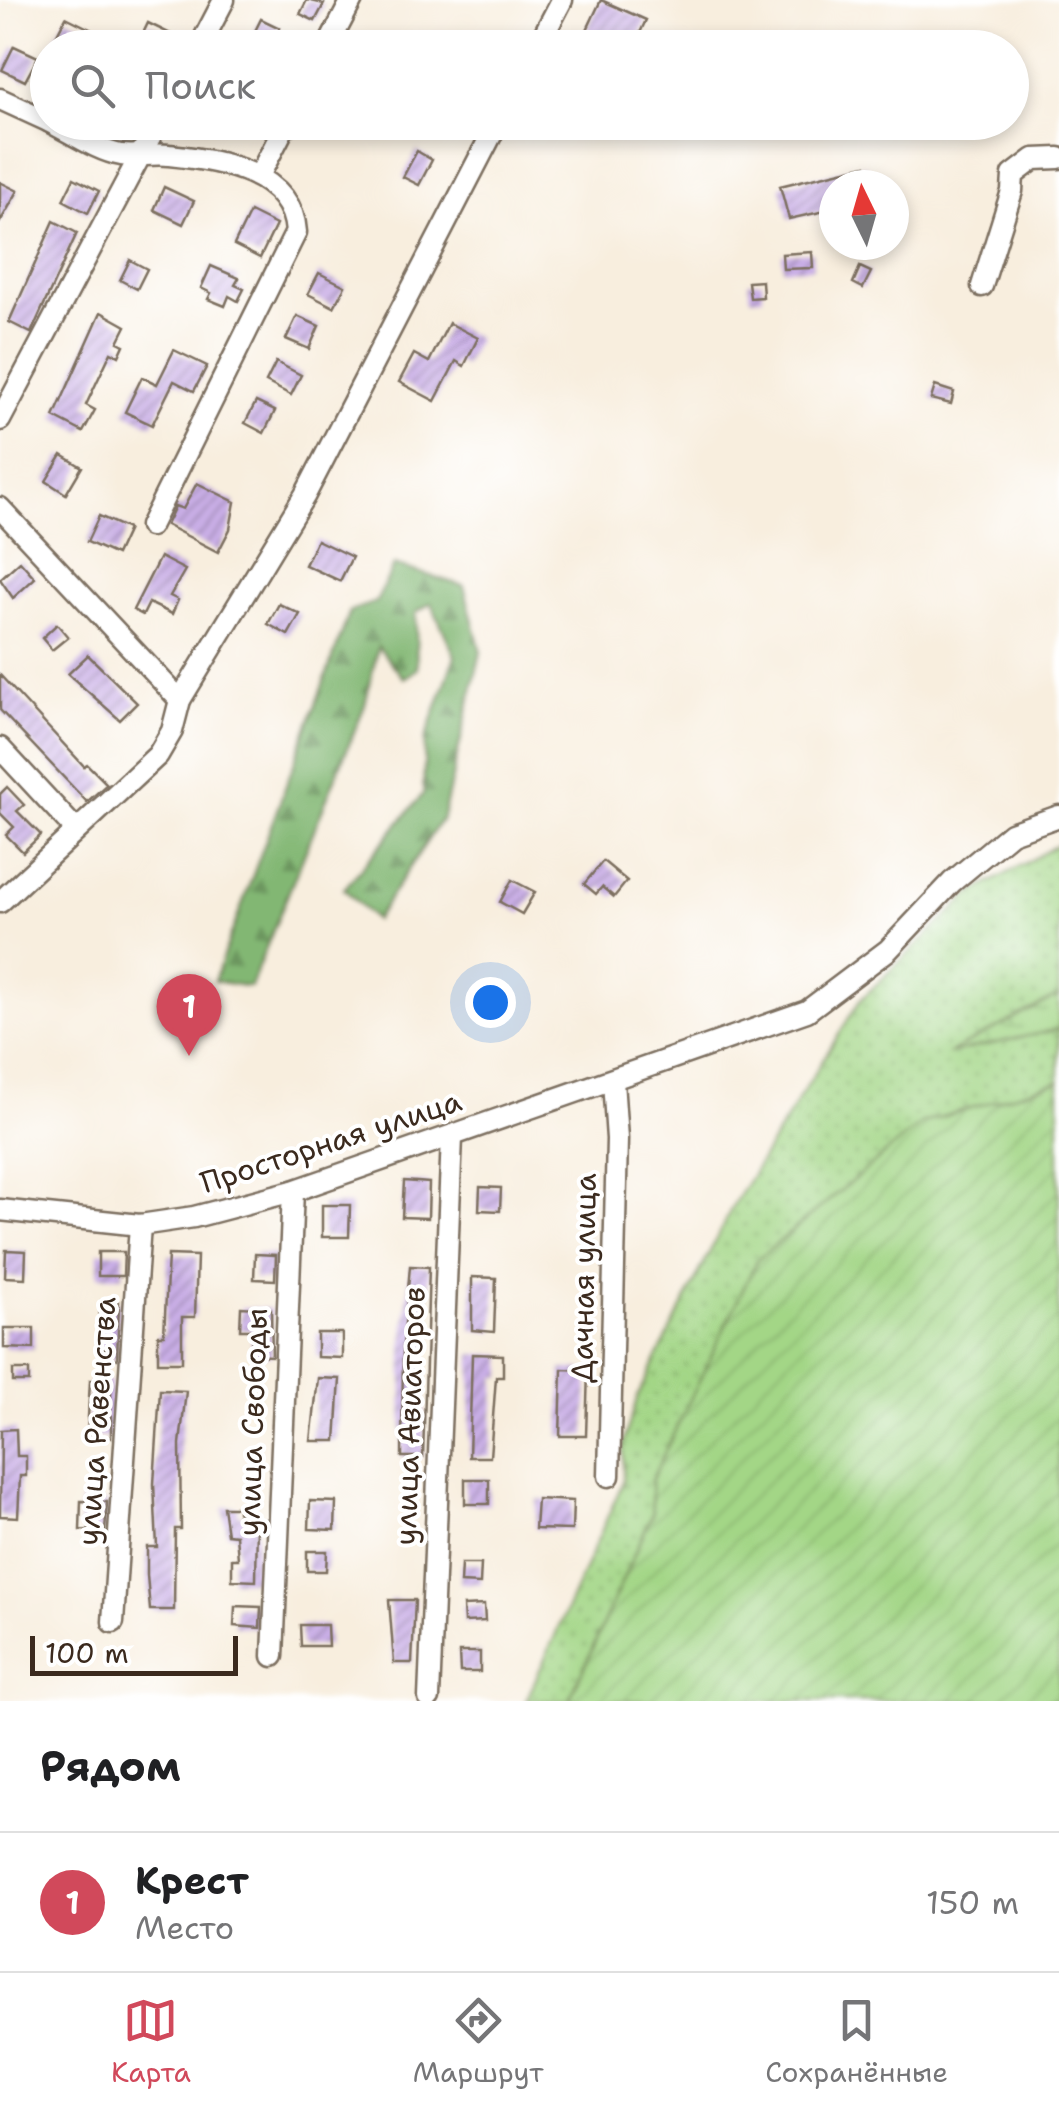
<!DOCTYPE html>
<html lang="ru">
<head>
<meta charset="utf-8">
<style>
	:root { --surface:#fff; --page:#f2f2f2; --text:#202124; --muted:#757577; --line:#e0e0e0; --accent:#d1495b }
	body { margin:0; font-family:"Shantell Sans",sans-serif; background:var(--page); color:var(--text) }
	.compass { position:absolute; left:819px; top:170px; width:90px; height:90px; border-radius:50%; background:var(--surface); box-shadow:0 5px 15px #0003; rotate:355deg }
	.scale { position:absolute; left:30px; bottom:25px; width:208px; box-sizing:border-box; padding-left:10px; border:5px solid #3b2a1e; border-top:0; font-size:28px; line-height:35px; white-space:nowrap; color:#3b2a1e; -webkit-text-stroke:8px #fff; paint-order:stroke }
	.you { position:absolute; left:490px; top:1002px; width:35px; height:35px; margin:-25px; border:8px solid #fff; border-radius:50%; background:#1a73e8; box-shadow:0 0 0 15px #1a73e833 }
	.badge { display:grid; place-items:center; width:65px; height:65px; border-radius:50%; background:var(--accent); color:#fff; font-size:32px; font-weight:700 }
	.pin { position:absolute; translate:-50% -82px; filter:drop-shadow(0 2px 5px #0008) }
	.pin::after { content:''; position:absolute; top:52px; width:35px; height:30px; background:inherit; clip-path:polygon(0 0,100% 0,50% 100%) }
	.list { margin:0; padding:0; list-style:none }
	h2 { display:flex; justify-content:space-between; align-items:center; height:130px; margin:0; padding:0 40px; font-size:42px }
	h2 small { font-size:32px; font-weight:400; color:var(--muted) }
	.list li { display:grid; grid-template-columns:65px 1fr auto; gap:30px; align-items:center; box-sizing:border-box; height:140px; padding:0 40px; border-top:2px solid var(--line) }
	.list b { display:block; font-size:38px; white-space:nowrap }
	.list p { margin:0; font-size:32px; white-space:nowrap; color:var(--muted) }
	.list em { font-size:32px; font-style:normal; color:var(--muted) }
	.icon { flex:none; width:55px; height:55px; fill:none; stroke:currentColor; stroke-width:2; stroke-linecap:round; stroke-linejoin:round }
	.map { position:relative; flex:none; width:1059px; height:1701px; overflow:hidden }
	.search { position:absolute; background:var(--surface); box-shadow:0 5px 15px #0003; left:30px; right:30px; top:30px; height:110px; display:flex; align-items:center; gap:25px; box-sizing:border-box; padding:0 35px; border-radius:55px; color:var(--muted); font-size:38px }
	.sheet { height:270px; background:var(--surface) }
	nav { display:flex; justify-content:space-around; align-items:center; box-sizing:border-box; height:140px; border-top:2px solid var(--line); background:var(--surface); font-size:28px; color:var(--muted) }
	nav a { display:grid; justify-items:center; gap:5px }
	nav .on { color:var(--accent) }
	.map>svg:first-child { display:block }
	.grass { fill:url(#grass-dots); stroke:#6f8052; stroke-width:2.5 }
	.forest { fill:url(#forest-firs); stroke:#5e7048; stroke-width:2.5 }
	.wetland { fill:url(#wetland-marsh); stroke:#6f8052; stroke-width:2.5 }
	.garden { fill:url(#garden-furrows); stroke:#6f8052; stroke-width:2.5 }
	.building { fill:url(#building-hatch) }
	.lines { fill:none; stroke-linecap:round; stroke-linejoin:round }
	.minor-casing { stroke:#7d6f61; stroke-width:25 }
	.minor { stroke:#fff; stroke-width:20 }
	.labels { text-anchor:middle; stroke-width:8; stroke-linejoin:round; paint-order:stroke }
	.street-label { font-size:30px; fill:#3b2a1e; stroke:#fff }
</style>
</head>
<body>
<div class="map">
<svg width="1059" height="1701" viewBox="0 0 1059 1701">
	<defs>
		<pattern id="grass-dots" width="8" height="8" patternUnits="userSpaceOnUse" patternTransform="scale(2.5)"><rect width="8" height="8" fill="#a3d686"/><path d="M2 2h.1M6 6h.1" fill="none" stroke="#8db873" stroke-width="1.8" stroke-linecap="round"/></pattern>
		<pattern id="forest-firs" width="22" height="20" patternUnits="userSpaceOnUse" patternTransform="scale(2.5)"><rect width="22" height="20" fill="#82b773"/><path d="M5 1l3.5 6h-7zM16 11l3.5 6h-7z" fill="#6c955e"/></pattern>
		<pattern id="wetland-marsh" width="20" height="14" patternUnits="userSpaceOnUse" patternTransform="scale(2.5)"><rect width="20" height="14" fill="#a3d686"/><path d="M1 5h8M5 5V1M11 12h8M15 12V8" fill="none" stroke="#8db873"/></pattern>
		<pattern id="garden-furrows" width="10" height="10" patternUnits="userSpaceOnUse" patternTransform="scale(2.5)"><rect width="10" height="10" fill="#a3d686"/><path d="M-1 1l2-2M0 10L10 0M9 11l2-2" fill="none" stroke="#8db873"/></pattern>
		<pattern id="building-hatch" width="6" height="6" patternUnits="userSpaceOnUse" patternTransform="scale(2.5)"><rect width="6" height="6" fill="#c9aee6"/><path d="M-1 1l2-2M0 6l6-6M5 7l2-2" fill="none" stroke="#a48eba"/></pattern>
	</defs>
	<rect width="100%" height="100%" fill="#fff"/>
	<filter id="ink" filterUnits="userSpaceOnUse"><feTurbulence type="fractalNoise" baseFrequency=".01" numOctaves="2"/><feDisplacementMap in="SourceGraphic" scale="20" xChannelSelector="R" yChannelSelector="G"/><feConvolveMatrix kernelMatrix="1 2 1 2 8 2 1 2 1" color-interpolation-filters="sRGB"/></filter>
	<filter id="wash" filterUnits="userSpaceOnUse"><feTurbulence type="fractalNoise" baseFrequency=".0048" numOctaves="4" result="noise"/><feDisplacementMap in="SourceGraphic" scale="40" xChannelSelector="R" yChannelSelector="G"/><feGaussianBlur stdDeviation="2.25" result="paint"/><feColorMatrix in="noise" values="0 0 0 0 0 0 0 0 0 0 0 0 0 0 0 0 0 1.4 0 .05"/><feComposite in="paint" operator="in"/></filter>
	<g filter="url(#wash)">
		<rect width="100%" height="100%" fill="#f8eede"/>
		<!-- grass -->
		<path class="grass" d="M 1059,844 L 1059,997 L 952,1052 L 1059,1029 L 1059,1081 L 922,1123 L 651,1481 L 652,1514 L 569,1701 L 526,1701 L 623,1482 L 623,1444 L 638,1396 L 733,1205 L 860,1000 L 969,895 Z"/>
		<!-- forest -->
		<path class="forest" d="M 394,565 L 464,586 L 481,652 L 443,817 L 375,920 L 344,889 L 423,794 L 425,740 L 455,656 L 431,603 L 416,613 L 417,669 L 404,678 L 378,647 L 365,705 L 250,987 L 214,981 L 350,611 L 376,602 Z"/>
		<!-- wetland -->
		<path class="wetland" d="M 1059,997 L 1059,1029 L 947,1054 L 1052,999 Z"/>
		<!-- garden -->
		<path class="garden" d="M 1059,1081 L 1059,1701 L 569,1701 L 652,1514 L 651,1481 L 757,1260 L 922,1123 Z"/>
		<g id="blocks">
			<!-- building -->
			<g class="building">
				<path d="M 307,0 L 324,4 L 315,21 L 300,14 Z"/>
				<path d="M 601,0 L 646,20 L 633,48 L 619,48 L 586,32 Z"/>
				<path d="M 66,17 L 92,30 L 82,48 L 50,48 Z"/>
				<path d="M 261,19 L 280,28 L 270,48 L 250,41 Z"/>
				<path d="M 148,23 L 177,37 L 172,48 L 136,48 Z"/>
				<path d="M 14,46 L 38,57 L 25,81 L 2,70 Z"/>
				<path d="M 100,122 L 133,122 L 126,135 Z"/>
				<path d="M 417,151 L 432,160 L 419,185 L 403,177 Z"/>
				<path d="M 866,165 L 870,185 L 834,185 L 834,209 L 789,219 L 780,186 Z"/>
				<path d="M 74,178 L 99,191 L 88,213 L 63,200 Z"/>
				<path d="M 0,182 L 18,191 L 0,222 Z"/>
				<path d="M 164,187 L 194,201 L 183,224 L 154,210 Z"/>
				<path d="M 250,212 L 276,225 L 260,258 L 234,245 Z"/>
				<path d="M 54,221 L 77,233 L 31,333 L 9,322 Z"/>
				<path d="M 812,252 L 813,268 L 783,269 L 782,254 Z"/>
				<path d="M 130,260 L 147,269 L 137,289 L 120,280 Z"/>
				<path d="M 211,266 L 239,278 L 235,285 L 244,289 L 238,301 L 229,296 L 225,306 L 208,299 L 211,293 L 201,288 Z"/>
				<path d="M 860,267 L 871,272 L 863,288 L 853,283 Z"/>
				<path d="M 319,273 L 345,286 L 334,307 L 308,294 Z"/>
				<path d="M 762,281 L 763,297 L 750,298 L 748,282 Z"/>
				<path d="M 101,312 L 126,326 L 118,342 L 124,345 L 119,356 L 111,352 L 86,405 L 95,410 L 83,432 L 54,417 Z"/>
				<path d="M 297,316 L 319,326 L 309,349 L 286,339 Z"/>
				<path d="M 449,323 L 478,338 L 464,366 L 456,361 L 435,401 L 399,382 L 414,354 L 429,362 Z"/>
				<path d="M 174,350 L 207,366 L 194,391 L 174,381 L 152,425 L 125,412 L 142,377 L 157,384 Z"/>
				<path d="M 276,362 L 301,375 L 291,395 L 266,382 Z"/>
				<path d="M 935,386 L 954,392 L 951,404 L 931,399 Z"/>
				<path d="M 256,402 L 275,411 L 264,433 L 245,423 Z"/>
				<path d="M 62,455 L 82,467 L 66,494 L 46,481 Z"/>
				<path d="M 197,483 L 235,502 L 230,529 L 218,552 L 166,525 L 175,506 L 183,509 Z"/>
				<path d="M 99,516 L 128,529 L 116,555 L 87,542 Z"/>
				<path d="M 317,540 L 352,557 L 340,581 L 305,565 Z"/>
				<path d="M 160,557 L 185,570 L 170,596 L 178,600 L 172,614 L 149,603 L 143,615 L 133,610 Z"/>
				<path d="M 20,561 L 35,578 L 13,598 L 0,579 Z"/>
				<path d="M 279,604 L 300,614 L 288,635 L 268,624 Z"/>
				<path d="M 57,624 L 68,637 L 52,650 L 42,638 Z"/>
				<path d="M 88,655 L 137,703 L 120,720 L 68,674 Z"/>
				<path d="M 0,675 L 84,766 L 87,764 L 107,784 L 87,802 L 0,710 Z"/>
				<path d="M 7,787 L 24,805 L 17,811 L 41,835 L 23,852 L 6,835 L 14,827 L 0,813 L 0,794 Z"/>
				<path d="M 603,861 L 627,881 L 614,897 L 602,887 L 596,894 L 584,884 Z"/>
				<path d="M 512,880 L 535,892 L 522,914 L 500,902 Z"/>
				<path d="M 404,1181 L 429,1183 L 428,1218 L 402,1217 Z"/>
				<path d="M 480,1187 L 501,1188 L 500,1211 L 479,1210 Z"/>
				<path d="M 322,1205 L 350,1205 L 349,1237 L 322,1237 Z"/>
				<path d="M 6,1250 L 26,1251 L 25,1278 L 5,1277 Z"/>
				<path d="M 98,1252 L 124,1252 L 123,1276 L 98,1276 Z"/>
				<path d="M 255,1254 L 276,1255 L 275,1280 L 254,1279 Z"/>
				<path d="M 168,1255 L 197,1256 L 195,1317 L 182,1317 L 182,1362 L 158,1362 L 158,1335 L 164,1335 Z"/>
				<path d="M 410,1266 L 429,1267 L 423,1457 L 402,1457 L 403,1346 Z"/>
				<path d="M 472,1277 L 496,1278 L 494,1332 L 472,1330 Z"/>
				<path d="M 101,1301 L 119,1302 L 117,1359 L 106,1358 L 106,1349 L 96,1349 Z"/>
				<path d="M 241,1307 L 271,1309 L 272,1356 L 251,1355 L 252,1330 L 240,1330 Z"/>
				<path d="M 4,1328 L 34,1328 L 34,1349 L 4,1348 Z"/>
				<path d="M 317,1333 L 342,1333 L 342,1358 L 317,1357 Z"/>
				<path d="M 472,1354 L 503,1355 L 503,1377 L 496,1377 L 490,1457 L 469,1457 Z"/>
				<path d="M 562,1369 L 588,1370 L 586,1436 L 560,1436 Z"/>
				<rect x="13" y="1370" width="16" height="12"/>
				<path d="M 318,1378 L 340,1379 L 336,1441 L 311,1441 Z"/>
				<path d="M 90,1380 L 111,1381 L 111,1438 L 87,1436 Z"/>
				<path d="M 160,1390 L 186,1391 L 180,1444 L 181,1529 L 175,1529 L 174,1610 L 150,1610 L 147,1575 L 147,1547 L 157,1547 L 154,1484 Z"/>
				<path d="M 16,1429 L 17,1456 L 26,1456 L 26,1476 L 20,1476 L 18,1517 L 0,1516 L 1,1430 Z"/>
				<rect x="465" y="1479" width="24" height="25"/>
				<path d="M 537,1499 L 573,1501 L 572,1530 L 535,1529 Z"/>
				<path d="M 81,1501 L 107,1502 L 105,1531 L 80,1530 Z"/>
				<path d="M 310,1501 L 336,1502 L 335,1530 L 309,1529 Z"/>
				<path d="M 223,1507 L 238,1507 L 238,1514 L 257,1520 L 256,1581 L 232,1580 L 232,1559 L 238,1559 L 236,1535 L 227,1534 Z"/>
				<path d="M 307,1551 L 327,1551 L 326,1571 L 307,1571 Z"/>
				<path d="M 461,1564 L 481,1564 L 480,1584 L 460,1583 Z"/>
				<path d="M 389,1600 L 415,1600 L 412,1663 L 394,1663 Z"/>
				<path d="M 484,1605 L 485,1621 L 464,1622 L 463,1606 Z"/>
				<path d="M 235,1606 L 261,1607 L 260,1628 L 234,1626 Z"/>
				<path d="M 300,1625 L 327,1625 L 328,1646 L 301,1646 Z"/>
				<path d="M 459,1652 L 480,1652 L 480,1672 L 460,1672 Z"/>
			</g>
		</g>
	</g>
	<g filter="url(#ink)">
		<use href="#blocks" fill-opacity="0" stroke="#7d6f61" stroke-width="2.5"/>
		<g class="lines">
			<defs>
				<g id="minor">
					<path d="M 199,48 L 224,0"/>
					<path d="M 327,48 L 352,0"/>
					<path d="M 537,48 L 562,0"/>
					<path d="M 0,99 L 48,121"/>
					<path d="M 50,122 C 72,133 98,151 121,155 C 137,157 153,153 169,155 C 219,160 292,172 296,232 L 150,526"/>
					<path d="M 259,176 L 287,122"/>
					<path d="M 982,286 L 1012,191 L 1013,175 L 1034,159 L 1059,158"/>
					<path d="M 0,420 L 158,122"/>
					<path d="M 0,508 L 180,700"/>
					<path d="M 0,748 L 76,830"/>
					<path d="M 0,902 L 158,755 L 172,731 L 180,700 L 305,495 L 498,122"/>
					<path d="M 0,1210 L 140,1225 L 194,1217 L 293,1191 L 807,1011 L 888,950 L 952,882 L 1011,833 L 1059,816"/>
					<path d="M 609,1476 L 617,1139 L 613,1081"/>
					<path d="M 113,1622 L 140,1225"/>
					<path d="M 273,1656 L 293,1191"/>
					<path d="M 429,1698 L 452,1137"/>
				</g>
			</defs>
			<!-- minor casing -->
			<use href="#minor" class="minor-casing"/>
			<!-- minor -->
			<use href="#minor" class="minor"/>
		</g>
	</g>
	<g class="labels">
		<!-- street labels -->
		<g class="street-label">
			<text transform="translate(331 1142) rotate(-18)" y="10">Просторная улица</text>
			<text transform="translate(584 1278) rotate(-89)" y="10">Дачная улица</text>
			<text transform="translate(410 1416) rotate(-88)" y="10">улица Авиаторов</text>
			<text transform="translate(97 1421) rotate(-86)" y="10">улица Равенства</text>
			<text transform="translate(253 1422) rotate(-88)" y="10">улица Свободы</text>
		</g>
	</g>
</svg>
<svg class="compass" viewBox="-18 -18 36 36"><path d="M0-13l5 13h-10z" fill="#e53935"/><path d="M0 13l5-13h-10z" fill="#757577"/></svg>
<div class="scale">100 m</div>
<div class="you"></div>
<div class="pin badge" style="left:189px;top:1056px">1</div>
<div class="search"><svg class="icon" aria-label="search" viewBox="0 0 24 24"><circle cx="10" cy="10" r="6"/><path d="M15 15l6 6"/></svg>Поиск</div>
</div>
<section class="sheet">
<h2>Рядом<small></small></h2>
<ul class="list">
<li><span class="badge">1</span><div><b>Крест</b><p>Место</p></div><em>150 m</em></li>
</ul>
</section>
<nav>
<a class="on"><svg class="icon" aria-label="map" viewBox="0 0 24 24"><path d="M3 6l6-2 6 2 6-2v14l-6 2-6-2-6 2zM9 4v14M15 6v14"/></svg>Карта</a>
<a><svg class="icon" aria-label="directions" viewBox="0 0 24 24"><path d="M12 3l9 9-9 9-9-9zM9 14v-3h6M13 9l2 2-2 2"/></svg>Маршрут</a>
<a><svg class="icon" aria-label="saved" viewBox="0 0 24 24"><path d="M7 4h10v16l-5-4-5 4z"/></svg>Сохранённые</a>
</nav>
</body>
</html>
